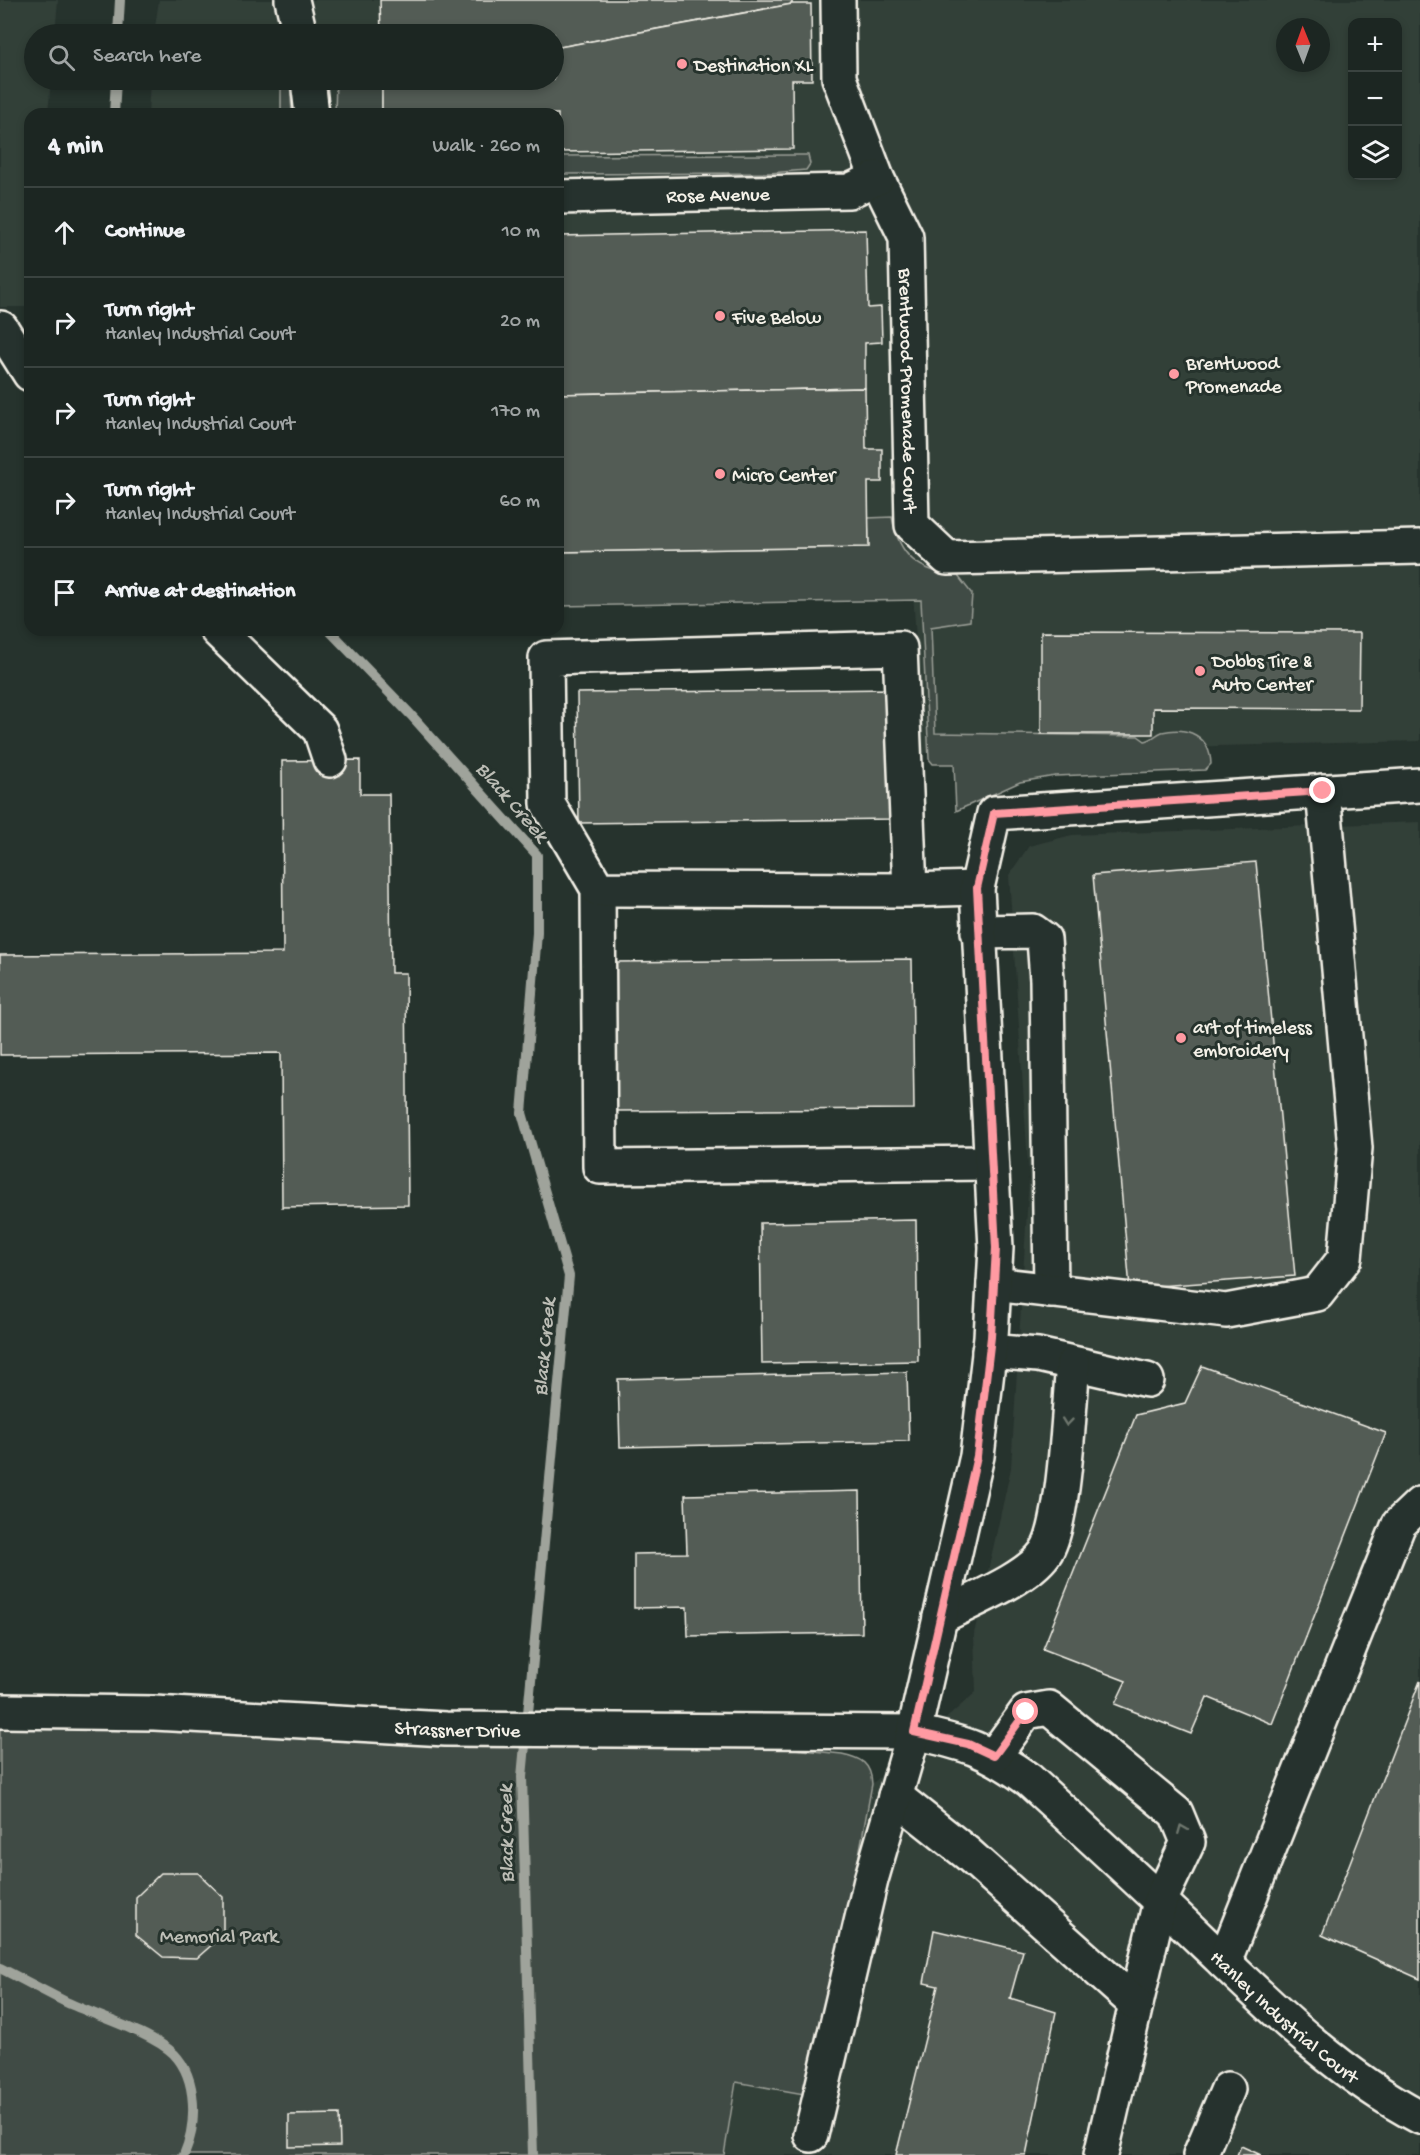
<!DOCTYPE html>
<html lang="en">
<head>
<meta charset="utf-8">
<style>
	:root { --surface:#1c2622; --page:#29322f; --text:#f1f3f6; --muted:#a0a5a5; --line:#3a4340 }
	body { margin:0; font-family:"Gochi Hand",sans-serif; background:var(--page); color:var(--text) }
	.controls { position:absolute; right:18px; top:18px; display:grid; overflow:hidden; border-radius:12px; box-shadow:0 3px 9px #0003 }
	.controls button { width:54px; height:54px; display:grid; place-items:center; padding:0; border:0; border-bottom:2px solid var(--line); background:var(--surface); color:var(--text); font:30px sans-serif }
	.compass { position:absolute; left:1276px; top:18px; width:54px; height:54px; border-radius:50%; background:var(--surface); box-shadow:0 3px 9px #0003; rotate:359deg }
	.stop { position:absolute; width:18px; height:18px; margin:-14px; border:4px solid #ff9aa2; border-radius:50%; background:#fff }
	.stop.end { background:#ff9aa2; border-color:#fff; box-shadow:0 2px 6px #0008 }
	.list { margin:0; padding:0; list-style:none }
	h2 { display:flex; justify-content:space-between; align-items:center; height:78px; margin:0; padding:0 24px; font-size:26px }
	h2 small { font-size:20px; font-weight:400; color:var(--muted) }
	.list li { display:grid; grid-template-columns:39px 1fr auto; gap:18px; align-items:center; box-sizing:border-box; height:90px; padding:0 24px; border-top:2px solid var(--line) }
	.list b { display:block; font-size:22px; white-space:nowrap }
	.list p { margin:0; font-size:20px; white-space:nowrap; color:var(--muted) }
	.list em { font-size:20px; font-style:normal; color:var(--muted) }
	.icon { flex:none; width:33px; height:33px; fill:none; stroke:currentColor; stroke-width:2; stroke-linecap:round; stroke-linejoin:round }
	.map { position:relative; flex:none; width:1420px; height:2155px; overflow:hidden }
	.search { position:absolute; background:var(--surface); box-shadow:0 3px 9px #0003; left:24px; top:24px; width:540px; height:66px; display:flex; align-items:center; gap:15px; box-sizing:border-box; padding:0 21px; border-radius:33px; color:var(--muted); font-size:22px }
	.panel { position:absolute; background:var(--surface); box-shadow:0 3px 9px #0003; left:24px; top:108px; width:540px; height:528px; border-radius:18px }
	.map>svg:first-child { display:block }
	.built { fill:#333f39; fill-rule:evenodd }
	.green { fill:#414b45; stroke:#9a9e96; stroke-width:1.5 }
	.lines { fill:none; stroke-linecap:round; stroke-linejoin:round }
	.stream { stroke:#9fa39b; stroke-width:10 }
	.building { fill:#525c55; stroke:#f4f1e8; stroke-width:1.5 }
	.minor-casing { stroke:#f4f1e8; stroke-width:38 }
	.minor { stroke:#26332d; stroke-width:33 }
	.oneway { stroke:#6e766e }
	.route { stroke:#ff9aa2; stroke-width:8 }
	.poi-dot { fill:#ff9aa2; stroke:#26332d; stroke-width:2 }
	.labels { text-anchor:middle; stroke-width:6; stroke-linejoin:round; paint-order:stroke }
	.poi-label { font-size:20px; fill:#f4f1e8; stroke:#26332d; text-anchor:start }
	.street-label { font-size:20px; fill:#f4f1e8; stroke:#26332d }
	.park-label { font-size:20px; fill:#bebfb7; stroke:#26332d }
	.water-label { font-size:21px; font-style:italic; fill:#bcbdb5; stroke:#26332d }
</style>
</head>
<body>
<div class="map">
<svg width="1420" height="2155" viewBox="0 0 1420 2155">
	<rect width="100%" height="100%" fill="#26332d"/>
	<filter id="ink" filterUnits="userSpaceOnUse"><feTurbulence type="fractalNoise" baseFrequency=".0167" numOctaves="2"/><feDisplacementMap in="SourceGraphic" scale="12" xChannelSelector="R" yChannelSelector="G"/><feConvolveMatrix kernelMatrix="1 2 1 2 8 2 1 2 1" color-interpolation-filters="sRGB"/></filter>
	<g filter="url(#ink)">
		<!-- built -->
		<g class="built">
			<path d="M 0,0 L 58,0 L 55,34 L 34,34 L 34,80 L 51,80 L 48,114 L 30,114 L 30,307 L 0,307 Z"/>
			<path d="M 159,0 L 1420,0 L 1420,741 L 923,753 L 911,559 L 558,556 L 558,114 L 148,114 L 150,80 L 554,80 L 554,34 L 154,34 ZM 1352,22 L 1398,22 L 1398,176 L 1352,176 ZM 1285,27 L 1321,27 L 1321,63 L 1285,63 Z"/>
			<path d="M 1420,822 L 1420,2155 L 724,2155 L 736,2082 L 815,2096 L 872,1784 L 976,1692 L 974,1634 L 1011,1468 L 1029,1179 L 1009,875 L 1029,846 L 1072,835 Z"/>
		</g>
		<!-- green -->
		<g class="green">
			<path d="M 281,80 L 290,80 L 292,114 L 281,114 Z"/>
			<path d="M 382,80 L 382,114 L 335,114 L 336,82 Z"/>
			<path d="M 793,155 L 808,155 L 810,164 L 806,170 L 770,173 L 558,174 L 558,156 Z"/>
			<path d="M 892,517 C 899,557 918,571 958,576 L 972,594 L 970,621 L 931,627 L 935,733 L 1138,736 L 1145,741 C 1152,740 1156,734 1162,732 C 1188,726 1210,736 1211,764 L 1205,770 L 1055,776 L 1020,782 L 956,811 L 954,764 L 933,764 L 929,759 L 921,600 L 558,606 L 558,552 L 869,547 L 868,518 Z"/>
			<path d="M 0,1711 L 610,1730 L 842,1754 C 861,1758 871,1763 872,1784 L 815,2096 L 736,2082 L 724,2155 L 0,2155 Z"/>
		</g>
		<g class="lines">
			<!-- stream -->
			<g class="stream">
				<path d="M 118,34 L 120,0"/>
				<path d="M 114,114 L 116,80"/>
				<path d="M 329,630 L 411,715 L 537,855 L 537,933 L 522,1113 L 569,1276 L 522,1777 L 533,2155"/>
				<path d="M 0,1968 C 22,1979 44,1991 66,2002 C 96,2016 151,2032 174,2054 C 198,2079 197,2125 184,2155"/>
			</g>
		</g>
		<!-- building -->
		<g class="building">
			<path d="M 380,0 L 792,0 L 792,4 L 554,48 L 554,34 L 381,34 Z"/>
			<path d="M 792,4 L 811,4 L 812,80 L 792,80 L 793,149 L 558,152 L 558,114 L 382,114 L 382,80 L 554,80 L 554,48 Z"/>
			<path d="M 336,80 L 385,80 L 336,82 Z"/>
			<path d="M 866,230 L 868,308 L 881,307 L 882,342 L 865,343 L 865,388 L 558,394 L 558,236 Z"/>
			<path d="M 865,388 L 866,449 L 882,449 L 882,482 L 868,482 L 869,547 L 558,552 L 558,394 Z"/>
			<path d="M 1041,632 L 1360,633 L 1359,709 L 1153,708 L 1153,734 L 1041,734 Z"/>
			<path d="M 891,689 L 893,819 L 579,823 L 577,693 Z"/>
			<path d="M 360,760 L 360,794 L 389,794 L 391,973 L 406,973 L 408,1205 L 282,1207 L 281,1053 L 0,1055 L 0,955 L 283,953 L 282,761 Z"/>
			<path d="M 1256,862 L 1295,1276 L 1130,1288 L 1093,875 Z"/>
			<path d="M 912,959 L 914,1109 L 615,1111 L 614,962 Z"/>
			<path d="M 916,1220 L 918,1361 L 762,1364 L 760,1223 Z"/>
			<path d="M 1202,1366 L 1386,1433 L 1272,1724 L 1207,1697 L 1191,1734 L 1115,1704 L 1126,1681 L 1043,1649 L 1136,1415 L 1185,1403 Z"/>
			<path d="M 907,1372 L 909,1441 L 620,1447 L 618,1379 Z"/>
			<path d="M 860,1491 L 862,1633 L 688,1636 L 687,1607 L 634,1608 L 634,1554 L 687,1553 L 685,1495 Z"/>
			<path d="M 1420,1681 L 1420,1979 L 1322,1935 Z"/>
			<path d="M 161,1873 L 198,1873 L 223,1897 L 223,1935 L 197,1958 L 163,1957 L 136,1935 L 136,1897 Z"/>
			<path d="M 934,1930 L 1023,1951 L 1010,1998 L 1056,2012 L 1026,2155 L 896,2155 L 938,1986 L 924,1983 Z"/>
			<path d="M 339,2114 L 340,2146 L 289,2147 L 289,2115 Z"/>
			<path d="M 1241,2146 L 1261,2155 L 1237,2155 Z"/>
		</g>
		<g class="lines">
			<defs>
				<g id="minor">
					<path d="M 292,0 L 300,34"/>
					<path id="s1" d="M 838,0 L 839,78 L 877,178 L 906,237 L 912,525 L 947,558 L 1420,547"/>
					<path d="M 308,80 L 312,114"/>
					<path id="s2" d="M 558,197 L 849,191 L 877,178"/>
					<path d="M 1,328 L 30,374"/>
					<path d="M 217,630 L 320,730 L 330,760"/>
					<path d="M 598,889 L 600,1167 L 990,1163"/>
					<path d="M 910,890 L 900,648 L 546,658 L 548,804 L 598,889 L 910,890 L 977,888"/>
					<path d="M 978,932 L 1033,931 L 1044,939 L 1047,980 L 1051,1291"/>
					<path d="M 994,1284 L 1226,1311 L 1317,1294 L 1345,1258 L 1355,1148 L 1323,791"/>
					<path d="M 989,1351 L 1038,1355 L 1147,1380"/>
					<path d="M 940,1617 C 970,1601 1026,1580 1045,1553 C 1065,1526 1069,1403 1073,1364"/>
					<path id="s3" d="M 0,1711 L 154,1713 L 446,1729 L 914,1732 C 965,1743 986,1749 1029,1780 C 1087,1833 1145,1886 1202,1941 C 1269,2005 1336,2073 1420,2117"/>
					<path d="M 994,1756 L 1026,1712 L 1049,1708 L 1176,1813 L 1188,1842 L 1160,1901 L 1101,2155"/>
					<path d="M 895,1796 L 968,1854 L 1136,2004"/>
					<path d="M 1224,1962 L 1399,1524 L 1420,1504"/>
					<path d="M 811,2135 L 871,1880 L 914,1732 L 977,1456 L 991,1337 L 996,1248 L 977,888 L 994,813 L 1420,785"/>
					<path d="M 1200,2155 L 1228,2089"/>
				</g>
			</defs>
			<!-- minor casing -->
			<use href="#minor" class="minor-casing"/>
			<!-- minor -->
			<use href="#minor" class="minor"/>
		</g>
		<!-- one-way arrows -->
		<defs><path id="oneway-chevron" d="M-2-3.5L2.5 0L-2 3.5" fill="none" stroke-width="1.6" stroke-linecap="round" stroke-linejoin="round" transform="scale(1.5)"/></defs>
		<g class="oneway">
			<use href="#oneway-chevron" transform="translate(1067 1422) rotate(96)"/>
			<use href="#oneway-chevron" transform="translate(1182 1829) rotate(-112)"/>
		</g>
	</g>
	<g class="lines" filter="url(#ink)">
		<!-- route -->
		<path class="route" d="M 1026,1712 L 994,1756 L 968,1744 L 914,1732 L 977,1456 L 991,1337 L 996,1248 L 977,888 L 994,813 L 1323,791"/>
	</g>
	<!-- markers -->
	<g class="poi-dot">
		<circle cx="682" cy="64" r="6"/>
		<circle cx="720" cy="316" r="6"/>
		<circle cx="1174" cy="374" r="6"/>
		<circle cx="720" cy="474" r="6"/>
		<circle cx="1200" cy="671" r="6"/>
		<circle cx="1181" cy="1038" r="6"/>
	</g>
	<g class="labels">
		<!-- poi labels -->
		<g class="poi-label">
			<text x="694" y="71">Destination XL</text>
			<text x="732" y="323">Five Below</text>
			<text x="1186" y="369">Brentwood<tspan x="1186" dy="23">Promenade</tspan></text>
			<text x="732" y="481">Micro Center</text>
			<text x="1212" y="667">Dobbs Tire &amp;<tspan x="1212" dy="23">Auto Center</tspan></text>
			<text x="1193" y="1033">art of timeless<tspan x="1193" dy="23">embroidery</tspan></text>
		</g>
		<!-- street labels -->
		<g class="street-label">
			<text dy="7" stroke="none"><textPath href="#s2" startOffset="160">Rose Avenue</textPath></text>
			<text dy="7" stroke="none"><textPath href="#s1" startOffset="404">Brentwood Promenade Court</textPath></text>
			<text dy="7" stroke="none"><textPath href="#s3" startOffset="458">Strassner Drive</textPath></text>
			<text dy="7" stroke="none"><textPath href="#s3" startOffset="1389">Hanley Industrial Court</textPath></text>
		</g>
		<!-- park labels -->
		<g class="park-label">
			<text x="219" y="1942">Memorial Park</text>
		</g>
		<!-- water labels -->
		<g class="water-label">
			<text transform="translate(513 801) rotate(49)" y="7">Black Creek</text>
			<text transform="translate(543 1347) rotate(-85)" y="7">Black Creek</text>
			<text transform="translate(505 1834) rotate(-91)" y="7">Black Creek</text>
		</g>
	</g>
</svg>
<div class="controls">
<button>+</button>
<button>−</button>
<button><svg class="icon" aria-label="layers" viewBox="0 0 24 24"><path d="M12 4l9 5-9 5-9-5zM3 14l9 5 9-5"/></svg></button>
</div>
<svg class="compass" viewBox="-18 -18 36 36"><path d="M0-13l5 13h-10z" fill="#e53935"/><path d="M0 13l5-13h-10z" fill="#a0a5a5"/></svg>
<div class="stop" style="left:1026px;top:1712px"></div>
<div class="stop end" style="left:1323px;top:791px"></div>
<div class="search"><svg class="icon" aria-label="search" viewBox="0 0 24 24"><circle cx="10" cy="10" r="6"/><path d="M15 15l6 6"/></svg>Search here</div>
<section class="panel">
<h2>4 min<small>Walk · 260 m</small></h2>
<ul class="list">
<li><svg class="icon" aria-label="ahead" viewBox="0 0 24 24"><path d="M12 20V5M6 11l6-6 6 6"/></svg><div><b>Continue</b></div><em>10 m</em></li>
<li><svg class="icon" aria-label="right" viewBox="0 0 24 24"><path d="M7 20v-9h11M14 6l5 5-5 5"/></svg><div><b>Turn right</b><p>Hanley Industrial Court</p></div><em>20 m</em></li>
<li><svg class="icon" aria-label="right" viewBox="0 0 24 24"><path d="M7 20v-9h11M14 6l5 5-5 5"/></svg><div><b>Turn right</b><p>Hanley Industrial Court</p></div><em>170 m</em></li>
<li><svg class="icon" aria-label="right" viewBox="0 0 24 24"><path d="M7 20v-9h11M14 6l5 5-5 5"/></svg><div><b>Turn right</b><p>Hanley Industrial Court</p></div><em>60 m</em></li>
<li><svg class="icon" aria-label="arrive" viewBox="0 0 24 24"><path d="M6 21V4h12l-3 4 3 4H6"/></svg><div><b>Arrive at destination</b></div></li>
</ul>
</section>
</div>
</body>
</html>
